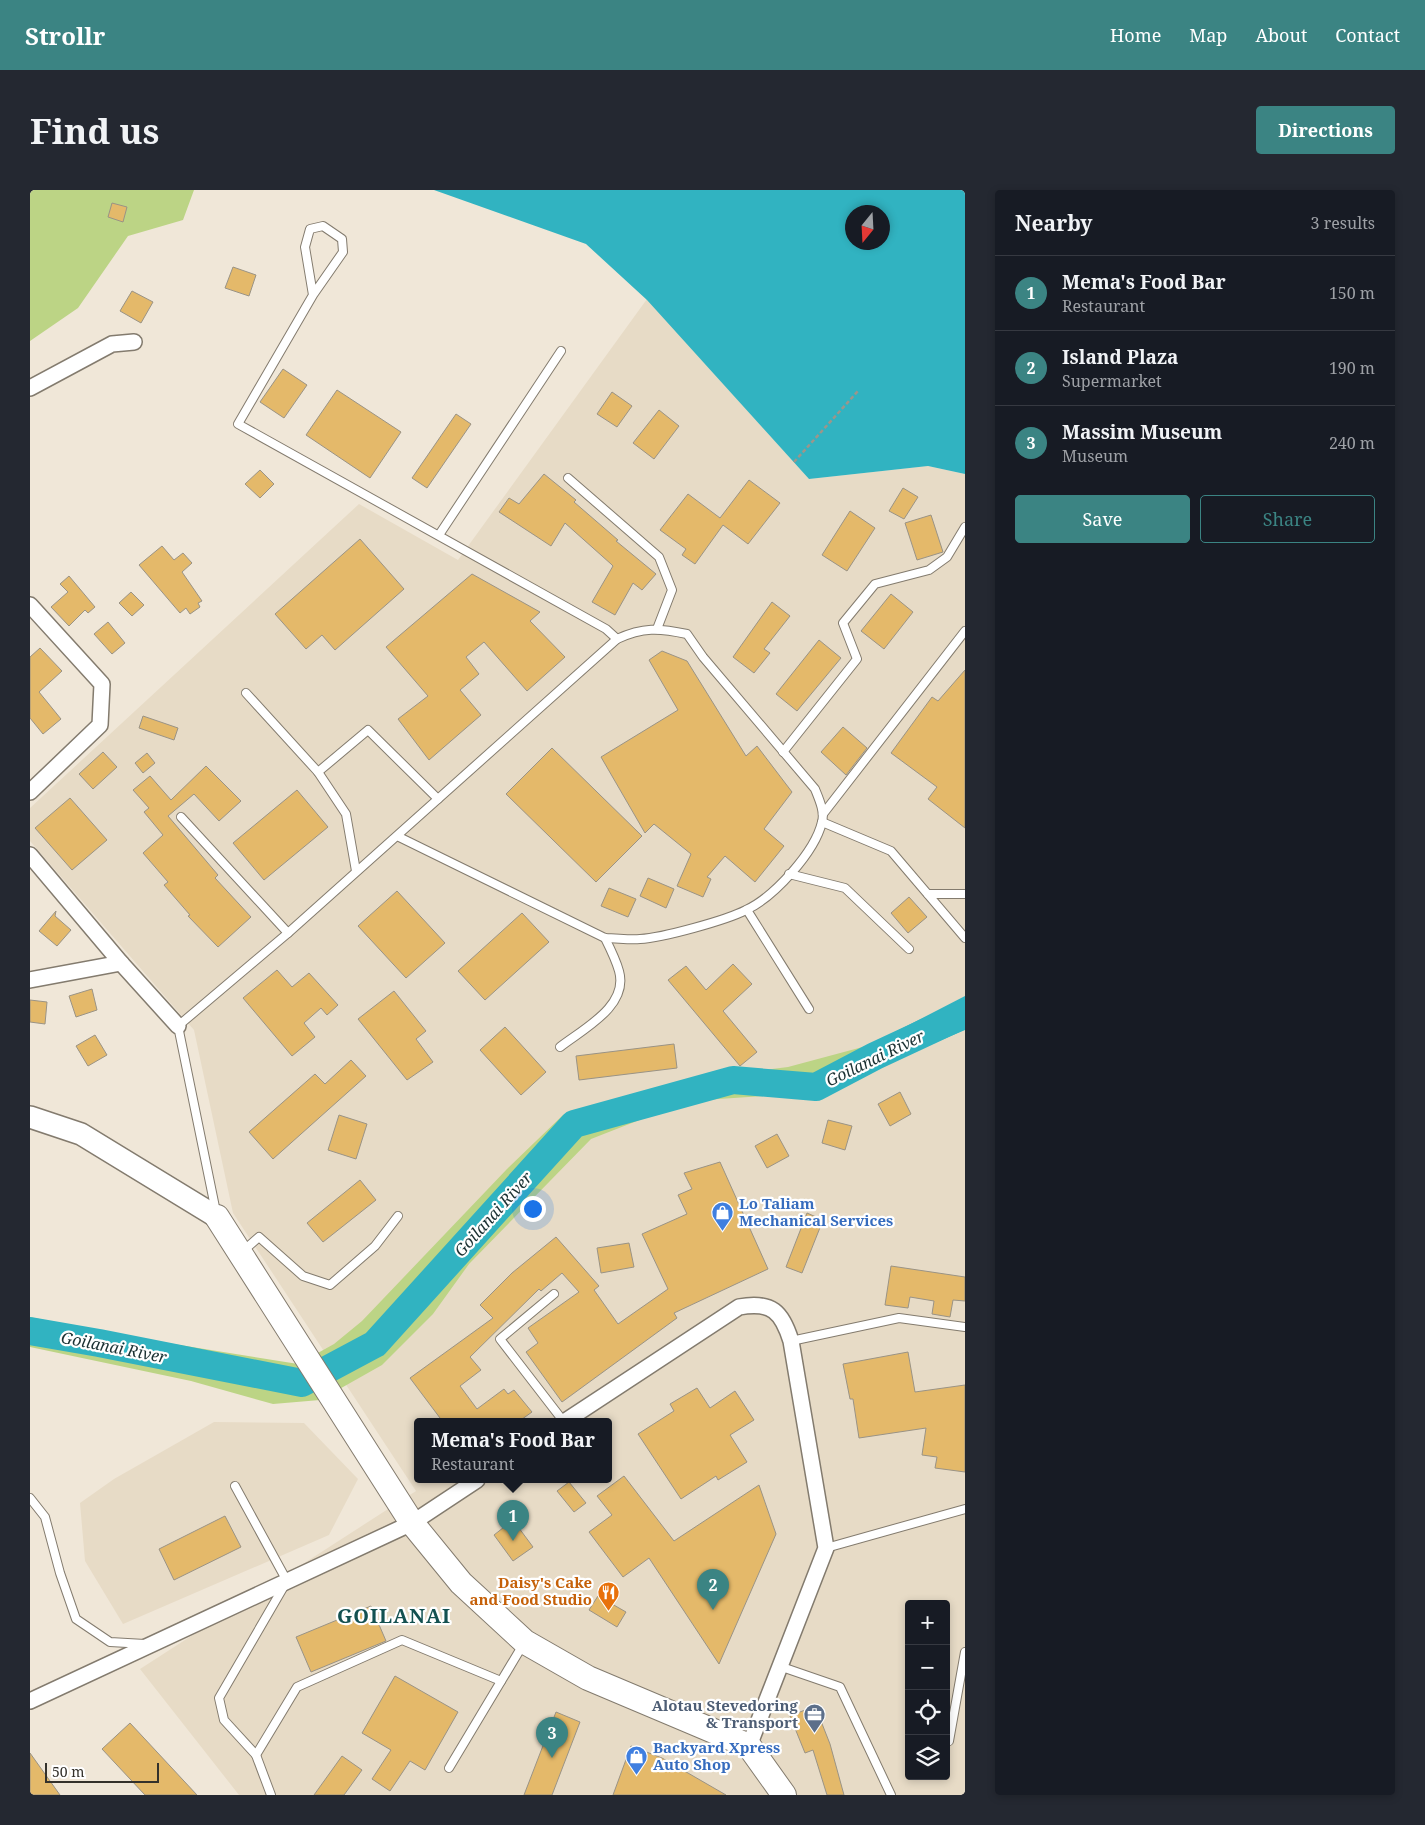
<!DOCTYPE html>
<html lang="en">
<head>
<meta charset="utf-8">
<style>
	:root { --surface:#171b24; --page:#242831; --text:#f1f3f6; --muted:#9ea1a6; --line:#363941; --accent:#3b8483 }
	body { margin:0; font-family:"Noto Serif",serif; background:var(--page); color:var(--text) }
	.controls { position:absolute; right:15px; bottom:15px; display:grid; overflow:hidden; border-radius:5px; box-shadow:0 2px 8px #0003 }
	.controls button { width:45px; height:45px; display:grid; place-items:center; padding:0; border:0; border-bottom:1px solid var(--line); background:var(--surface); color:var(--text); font:25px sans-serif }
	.compass { position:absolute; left:815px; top:15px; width:45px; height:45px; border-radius:50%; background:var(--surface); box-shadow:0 2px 8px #0003; rotate:198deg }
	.scale { position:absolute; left:15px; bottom:12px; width:114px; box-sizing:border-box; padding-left:5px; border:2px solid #34312b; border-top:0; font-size:14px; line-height:18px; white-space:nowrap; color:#34312b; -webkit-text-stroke:4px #fff; paint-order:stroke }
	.you { position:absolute; left:502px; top:1018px; width:18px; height:18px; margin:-12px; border:4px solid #fff; border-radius:50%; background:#1a73e8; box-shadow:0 0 0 8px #1a73e833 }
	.badge { display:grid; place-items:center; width:32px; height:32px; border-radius:50%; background:var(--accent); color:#fff; font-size:16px; font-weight:700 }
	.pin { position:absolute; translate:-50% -41px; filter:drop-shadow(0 1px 2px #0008) }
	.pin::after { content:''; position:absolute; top:26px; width:18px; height:15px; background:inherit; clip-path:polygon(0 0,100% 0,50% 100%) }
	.popup { position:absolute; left:384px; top:1228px; width:198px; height:65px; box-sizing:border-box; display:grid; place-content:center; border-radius:5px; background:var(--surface); filter:drop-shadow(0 1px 4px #0005); font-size:16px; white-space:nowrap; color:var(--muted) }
	.popup b { font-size:19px; color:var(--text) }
	.popup::after { content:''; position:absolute; left:50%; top:100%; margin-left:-10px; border:10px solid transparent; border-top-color:var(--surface) }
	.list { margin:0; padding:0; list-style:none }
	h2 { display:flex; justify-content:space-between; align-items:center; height:65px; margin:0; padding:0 20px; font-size:21px }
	h2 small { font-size:16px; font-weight:400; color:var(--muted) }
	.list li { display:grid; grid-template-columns:32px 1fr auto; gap:15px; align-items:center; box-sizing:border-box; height:75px; padding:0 20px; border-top:1px solid var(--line) }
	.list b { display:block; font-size:19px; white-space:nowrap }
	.list p { margin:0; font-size:16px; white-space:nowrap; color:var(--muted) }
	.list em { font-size:16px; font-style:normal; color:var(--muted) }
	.actions { display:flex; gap:10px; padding:15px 20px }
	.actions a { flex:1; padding:11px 0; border:1px solid var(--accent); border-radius:5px; text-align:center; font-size:18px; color:var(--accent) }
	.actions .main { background:var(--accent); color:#fff }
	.icon { flex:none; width:28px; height:28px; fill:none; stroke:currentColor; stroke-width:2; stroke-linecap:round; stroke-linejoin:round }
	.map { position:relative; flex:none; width:935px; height:1605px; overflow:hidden; border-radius:5px }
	header { display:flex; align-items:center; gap:30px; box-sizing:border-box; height:70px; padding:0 25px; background:var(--accent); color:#fff }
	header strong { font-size:24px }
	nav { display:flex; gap:28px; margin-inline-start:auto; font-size:18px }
	.intro { display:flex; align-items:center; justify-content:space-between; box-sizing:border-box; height:120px; padding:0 30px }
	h1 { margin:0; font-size:35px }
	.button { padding:12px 22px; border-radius:5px; background:var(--accent); color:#fff; font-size:18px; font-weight:700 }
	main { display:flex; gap:30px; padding:0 30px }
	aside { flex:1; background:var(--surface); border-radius:5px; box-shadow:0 2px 8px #0003 }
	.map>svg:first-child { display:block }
	.built { fill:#e7dbc6; fill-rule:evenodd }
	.green { fill:#bcd485 }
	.water { fill:#31b3c1; fill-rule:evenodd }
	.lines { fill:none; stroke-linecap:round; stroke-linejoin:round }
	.river { stroke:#31b3c1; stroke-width:28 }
	.building { fill:#e4b96a; stroke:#9a9385 }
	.lane-casing { stroke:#837b6e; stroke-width:10 }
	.street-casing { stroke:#837b6e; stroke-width:18 }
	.secondary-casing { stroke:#837b6e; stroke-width:24 }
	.primary-casing { stroke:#837b6e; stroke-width:26 }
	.path { stroke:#9c968b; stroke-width:2.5; stroke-dasharray:4 2.5; stroke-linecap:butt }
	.lane { stroke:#fff; stroke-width:8 }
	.street { stroke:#fff; stroke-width:15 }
	.secondary { stroke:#fff; stroke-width:21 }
	.primary { stroke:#fff; stroke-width:24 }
	.labels { text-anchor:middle; stroke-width:4.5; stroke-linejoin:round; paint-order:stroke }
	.shop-label { font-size:15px; font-weight:bold; fill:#366cbe; stroke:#fff; text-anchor:start }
	.food-label { font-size:15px; font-weight:bold; fill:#c56008; stroke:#fff; text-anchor:end }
	.service-label { font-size:15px; font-weight:bold; fill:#4e5e75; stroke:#fff; text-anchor:end }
	.water-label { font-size:16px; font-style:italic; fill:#1b3133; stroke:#fff }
	.district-label { font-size:20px; font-weight:bold; letter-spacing:1px; fill:#145151; stroke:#fff }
</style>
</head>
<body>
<header>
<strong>Strollr</strong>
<nav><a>Home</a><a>Map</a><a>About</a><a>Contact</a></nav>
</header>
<div class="intro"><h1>Find us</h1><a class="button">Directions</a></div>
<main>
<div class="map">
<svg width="935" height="1605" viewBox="0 0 935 1605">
	<rect width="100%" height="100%" fill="#f0e7d8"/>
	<!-- built -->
	<g class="built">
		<path d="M 617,109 L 779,289 L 898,276 L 935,284 L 935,1605 L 209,1605 L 110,1479 L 386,1301 L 203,1023 L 164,840 L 0,651 L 0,618 L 329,314 L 428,370 ZM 388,1232 L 578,1232 L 578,1290 L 388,1290 ZM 879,1414 L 916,1414 L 916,1586 L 879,1586 Z"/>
		<path d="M 184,1232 L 274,1233 L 328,1289 L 299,1345 L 93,1434 L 55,1371 L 50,1313 L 84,1289 Z"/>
	</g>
	<!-- green -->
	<g class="green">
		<path d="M 0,0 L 164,0 L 153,30 L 98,46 L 48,118 L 0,151 Z"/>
		<path d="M 840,855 L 850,876 L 840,882 L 793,902 L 658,911 L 561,949 L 439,1074 L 403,1124 L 352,1175 L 290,1210 L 243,1214 L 161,1191 L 0,1157 L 0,1127 L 81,1144 L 268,1174 L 304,1154 L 332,1131 L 477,979 L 533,925 L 675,887 L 758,877 Z"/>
	</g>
	<!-- water -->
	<g class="water">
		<path d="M 404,0 L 935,0 L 935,284 L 898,276 L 779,289 L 617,110 L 556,54 ZM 822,22 L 852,22 L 852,52 L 822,52 Z"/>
		<path d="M 935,806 L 935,840 L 850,876 L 840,855 Z"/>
	</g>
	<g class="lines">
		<!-- river -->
		<path class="river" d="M 0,1141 L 69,1153 L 272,1193 L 345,1154 L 544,934 L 703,890 L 786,897 L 845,866 L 935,824"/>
	</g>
	<!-- building -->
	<g class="building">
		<path d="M 82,13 L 97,17 L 93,32 L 78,27 Z"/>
		<path d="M 203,77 L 226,85 L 219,106 L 195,98 Z"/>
		<path d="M 102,101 L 123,112 L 111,133 L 90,121 Z"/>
		<path d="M 253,179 L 277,195 L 254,228 L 230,212 Z"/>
		<path d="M 307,200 L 371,242 L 340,288 L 276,245 Z"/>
		<path d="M 582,202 L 602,216 L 587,237 L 567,224 Z"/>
		<path d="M 629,220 L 649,236 L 624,269 L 603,253 Z"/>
		<path d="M 426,224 L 441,234 L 397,298 L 382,288 Z"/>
		<path d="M 230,280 L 244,294 L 230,308 L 215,294 Z"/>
		<path d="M 514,284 L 546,310 L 544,312 L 588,350 L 586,351 L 626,384 L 612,400 L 603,393 L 585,425 L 562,412 L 583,376 L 581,374 L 535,333 L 521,356 L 469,322 L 479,308 L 489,314 Z"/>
		<path d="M 719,290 L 750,313 L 718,354 L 693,335 L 665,374 L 652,365 L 656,359 L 630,340 L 658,304 L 690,328 Z"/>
		<path d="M 873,298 L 888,307 L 874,329 L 859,321 Z"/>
		<path d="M 820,321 L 845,338 L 817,381 L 792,365 Z"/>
		<path d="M 901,325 L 913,362 L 887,370 L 875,333 Z"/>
		<path d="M 330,349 L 374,399 L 305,460 L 292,445 L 276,459 L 245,424 Z"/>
		<path d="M 132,356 L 144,370 L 153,363 L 162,373 L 152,382 L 172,411 L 168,413 L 170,417 L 160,424 L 156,418 L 150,423 L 109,375 Z"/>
		<path d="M 442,384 L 510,422 L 500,431 L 535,467 L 497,501 L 454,452 L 436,467 L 449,484 L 430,500 L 451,525 L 399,570 L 368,529 L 398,506 L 356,457 Z"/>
		<path d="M 39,386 L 65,417 L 58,423 L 55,420 L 39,436 L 21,417 L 38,402 L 30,394 Z"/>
		<path d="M 101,402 L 114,415 L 102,426 L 89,413 Z"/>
		<path d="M 861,404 L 883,422 L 854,459 L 831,441 Z"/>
		<path d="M 742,412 L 760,426 L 734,459 L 740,463 L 724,483 L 703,467 Z"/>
		<path d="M 78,432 L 95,453 L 82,464 L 64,444 Z"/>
		<path d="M 789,450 L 811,468 L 767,521 L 746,504 Z"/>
		<path d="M 10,458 L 32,481 L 9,502 L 31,529 L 13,544 L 0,528 L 0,467 Z"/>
		<path d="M 632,461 L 657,471 L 716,566 L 727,556 L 762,602 L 734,639 L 754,656 L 725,692 L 695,666 L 677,687 L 681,689 L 673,707 L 647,696 L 661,664 L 624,634 L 615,643 L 571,567 L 648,520 L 619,470 Z"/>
		<path d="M 935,480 L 935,638 L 898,609 L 907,597 L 861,563 L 902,507 L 908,511 Z"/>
		<path d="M 113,526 L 148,538 L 144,550 L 109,538 Z"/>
		<path d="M 813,537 L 837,558 L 816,585 L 791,562 Z"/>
		<path d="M 522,558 L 612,646 L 566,692 L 476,604 Z"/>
		<path d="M 73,562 L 87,577 L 63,599 L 49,584 Z"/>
		<path d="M 117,563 L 125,573 L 113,583 L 105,573 Z"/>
		<path d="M 176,576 L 211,611 L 189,631 L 164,604 L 138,626 L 188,685 L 185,688 L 221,727 L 188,757 L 158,726 L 160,725 L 134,695 L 138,692 L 113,663 L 133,645 L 114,622 L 119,618 L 103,600 L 120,586 L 141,610 Z"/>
		<path d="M 267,600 L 298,637 L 234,690 L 203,653 Z"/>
		<path d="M 40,608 L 77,650 L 42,680 L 5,638 Z"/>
		<path d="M 618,688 L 644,699 L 636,718 L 610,706 Z"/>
		<path d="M 579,698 L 606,709 L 598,727 L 571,716 Z"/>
		<path d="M 367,701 L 415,753 L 376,788 L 328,736 Z"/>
		<path d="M 879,707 L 897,727 L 878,743 L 861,723 Z"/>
		<path d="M 26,721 L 25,726 L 41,740 L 27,756 L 9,741 Z"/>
		<path d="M 492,723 L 519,752 L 455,810 L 428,781 Z"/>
		<path d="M 703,774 L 722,794 L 693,821 L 727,862 L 710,876 L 638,790 L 656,776 L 676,800 Z"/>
		<path d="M 247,780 L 262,797 L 279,783 L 308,815 L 297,825 L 291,818 L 274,833 L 285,847 L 262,866 L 213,808 Z"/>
		<path d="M 62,799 L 67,820 L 46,827 L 39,806 Z"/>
		<path d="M 364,801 L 396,841 L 386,849 L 403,872 L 377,890 L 328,829 Z"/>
		<path d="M 0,810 L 17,812 L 15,834 L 0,832 Z"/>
		<path d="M 475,837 L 516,882 L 491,905 L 450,860 Z"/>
		<path d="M 65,845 L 77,865 L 58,876 L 46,856 Z"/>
		<path d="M 644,854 L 647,878 L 549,890 L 546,866 Z"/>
		<path d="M 321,870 L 336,886 L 243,969 L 219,942 L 285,884 L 295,894 Z"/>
		<path d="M 870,902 L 881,924 L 860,936 L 848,914 Z"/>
		<path d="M 309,925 L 337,934 L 326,969 L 298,960 Z"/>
		<path d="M 798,930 L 822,936 L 815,960 L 792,953 Z"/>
		<path d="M 747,944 L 759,966 L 737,978 L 725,956 Z"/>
		<path d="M 690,972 L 738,1079 L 644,1123 L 647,1128 L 532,1212 L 496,1162 L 508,1153 L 498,1138 L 549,1102 L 532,1083 L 511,1101 L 509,1099 L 440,1167 L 451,1180 L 430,1196 L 447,1219 L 474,1199 L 478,1204 L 484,1200 L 502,1222 L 488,1232 L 413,1232 L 380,1188 L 463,1128 L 450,1115 L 482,1083 L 526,1047 L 569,1096 L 564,1100 L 588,1134 L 638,1099 L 612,1044 L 657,1024 L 648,1005 L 662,999 L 654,983 Z"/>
		<path d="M 330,990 L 346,1010 L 293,1052 L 277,1033 Z"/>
		<path d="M 777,1023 L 793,1030 L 772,1083 L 756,1077 Z"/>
		<path d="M 599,1053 L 604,1077 L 571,1083 L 567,1058 Z"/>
		<path d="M 861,1076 L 935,1087 L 935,1111 L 923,1110 L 920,1127 L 902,1124 L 904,1111 L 880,1107 L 878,1118 L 855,1115 Z"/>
		<path d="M 878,1162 L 885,1202 L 935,1195 L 935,1282 L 905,1278 L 907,1267 L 892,1265 L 896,1238 L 829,1248 L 823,1209 L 820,1209 L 813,1174 Z"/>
		<path d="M 667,1198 L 680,1218 L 705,1201 L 724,1230 L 700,1245 L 717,1272 L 688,1290 L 686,1286 L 651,1309 L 608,1244 L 644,1221 L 640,1214 Z"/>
		<path d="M 594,1286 L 644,1351 L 729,1295 L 746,1344 L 689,1474 L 619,1368 L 593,1387 L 559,1342 L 582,1325 L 567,1306 Z"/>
		<path d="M 539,1292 L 556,1313 L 544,1322 L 527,1301 Z"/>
		<path d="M 195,1326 L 211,1357 L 144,1390 L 129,1359 Z"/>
		<path d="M 483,1330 L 503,1357 L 483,1371 L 464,1345 Z"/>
		<path d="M 568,1406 L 596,1422 L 587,1437 L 559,1420 Z"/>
		<path d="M 341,1416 L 356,1451 L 281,1482 L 266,1447 Z"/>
		<path d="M 365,1486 L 428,1522 L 395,1580 L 380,1571 L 360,1601 L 342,1589 L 361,1560 L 332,1543 Z"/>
		<path d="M 785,1516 L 800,1554 L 814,1605 L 797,1605 L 783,1560 L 775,1563 L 760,1526 Z"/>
		<path d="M 526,1522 L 550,1532 L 522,1605 L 494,1605 Z"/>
		<path d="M 100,1533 L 167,1605 L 115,1605 L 72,1559 Z"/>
		<path d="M 601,1556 L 632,1568 L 696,1605 L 583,1605 Z"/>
		<path d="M 0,1563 L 30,1605 L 0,1605 Z"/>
		<path d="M 312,1566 L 332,1580 L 314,1605 L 284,1605 Z"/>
	</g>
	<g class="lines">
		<defs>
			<g id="lane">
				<path d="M 283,105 L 313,62 L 312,49 L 293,36 L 280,39 L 275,57 L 283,105 L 208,234 L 576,439 L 587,449"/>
				<path d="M 538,288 L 629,367 L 642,400 L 627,439"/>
				<path d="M 409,345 L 531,161"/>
				<path d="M 216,503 L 288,582 L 316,624 L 326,681"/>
				<path d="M 753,562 L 827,469 L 813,433 L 845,394 L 899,380 L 917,367 L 935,337"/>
				<path d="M 288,582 L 338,540 L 408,609"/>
				<path d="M 793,624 L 935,441"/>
				<path d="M 151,627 L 258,743"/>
				<path d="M 792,632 L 861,661 L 935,748"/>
				<path d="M 759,684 L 815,698 L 879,759"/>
				<path d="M 898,704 L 935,704"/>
				<path d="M 717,720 L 779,819"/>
				<path d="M 530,857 C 553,839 599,816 589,781 C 586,770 580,758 575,748"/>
				<path d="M 186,1022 L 148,836 L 258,743 L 587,449 C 613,437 629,438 657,444 L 673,467 L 785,599 C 789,609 795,622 792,632 C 785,662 744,707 716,720 C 697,730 632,748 610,749 C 599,750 587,748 575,748 L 367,646"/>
				<path d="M 213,1061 L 229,1047 L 273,1086 L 300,1095 L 345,1056 L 368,1026"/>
				<path d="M 524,1104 L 470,1149 L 534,1232"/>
				<path d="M 761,1151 L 869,1128 L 935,1137"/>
				<path d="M 205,1296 L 257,1391 L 189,1508 L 194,1530 L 226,1565 L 267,1497 L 372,1450 L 471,1491"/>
				<path d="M 0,1308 L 15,1327 L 30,1383 L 46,1429 L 80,1452 L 115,1454"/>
				<path d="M 796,1358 L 935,1319"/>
				<path d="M 749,1476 L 810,1497 L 861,1605"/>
				<path d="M 919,1551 L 935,1462"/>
				<path d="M 226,1565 L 241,1605"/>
				<path d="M 419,1578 L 494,1453"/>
			</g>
			<g id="street">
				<path d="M 0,198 L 82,154 L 104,152"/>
				<path d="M 0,415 L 72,494 L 70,535 L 0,602"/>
				<path d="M 0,665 L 91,773 L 148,836"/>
				<path d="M 0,790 L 91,773"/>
				<path d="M 534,1232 L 709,1117 C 742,1111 752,1122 761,1151 L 796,1358 L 719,1556"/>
				<path d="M 0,1511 L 382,1333 L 447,1290"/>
			</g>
			<path id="secondary" d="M 0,927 L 51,944 L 187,1027"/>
			<path id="primary" d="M 187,1027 L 382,1333 L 431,1393 L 495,1452 L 558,1488 L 719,1556 L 754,1605"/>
		</defs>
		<!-- lane casing -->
		<use href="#lane" class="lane-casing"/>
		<!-- street casing -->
		<use href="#street" class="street-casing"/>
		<!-- secondary casing -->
		<use href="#secondary" class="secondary-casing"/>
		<!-- primary casing -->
		<use href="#primary" class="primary-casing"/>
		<!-- path -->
		<path class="path" d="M 764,272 L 828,201"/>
		<!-- lane -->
		<use href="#lane" class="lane"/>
		<!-- street -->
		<use href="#street" class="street"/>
		<!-- secondary -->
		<use href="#secondary" class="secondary"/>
		<!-- primary -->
		<use href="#primary" class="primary"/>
	</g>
	<!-- icons -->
	<defs>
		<symbol id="shop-pin" viewBox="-11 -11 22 30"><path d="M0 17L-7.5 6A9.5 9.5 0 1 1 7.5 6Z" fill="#3f7fe0" stroke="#fff"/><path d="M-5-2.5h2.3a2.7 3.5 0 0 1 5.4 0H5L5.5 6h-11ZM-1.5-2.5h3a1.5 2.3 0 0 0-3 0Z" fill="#fff"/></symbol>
		<symbol id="restaurant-pin" viewBox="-11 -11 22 30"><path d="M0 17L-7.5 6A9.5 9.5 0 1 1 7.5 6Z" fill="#e8710a" stroke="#fff"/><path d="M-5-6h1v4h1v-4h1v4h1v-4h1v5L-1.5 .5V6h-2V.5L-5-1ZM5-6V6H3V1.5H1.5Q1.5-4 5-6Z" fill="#fff"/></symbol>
		<symbol id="office-pin" viewBox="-11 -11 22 30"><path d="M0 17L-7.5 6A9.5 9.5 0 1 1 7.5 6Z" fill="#5c6f8a" stroke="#fff"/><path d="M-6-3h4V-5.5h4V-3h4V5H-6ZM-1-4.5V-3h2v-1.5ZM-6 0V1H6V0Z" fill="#fff"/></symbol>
	</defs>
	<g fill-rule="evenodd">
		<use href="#shop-pin" x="680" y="1010" width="25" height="34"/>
		<use href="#restaurant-pin" x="566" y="1390" width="25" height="34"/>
		<use href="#office-pin" x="772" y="1512" width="25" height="34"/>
		<use href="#shop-pin" x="594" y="1554" width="25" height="34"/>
	</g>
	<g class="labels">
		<!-- shop labels -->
		<g class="shop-label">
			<text x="709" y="1019">Lo Taliam<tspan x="709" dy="17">Mechanical Services</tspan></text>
			<text x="623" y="1563">Backyard Xpress<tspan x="623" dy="17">Auto Shop</tspan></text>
		</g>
		<!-- food labels -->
		<g class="food-label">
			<text x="562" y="1398">Daisy's Cake<tspan x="562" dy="17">and Food Studio</tspan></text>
		</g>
		<!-- service labels -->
		<g class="service-label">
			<text x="768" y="1521">Alotau Stevedoring<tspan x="768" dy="17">&amp; Transport</tspan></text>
		</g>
		<!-- water labels -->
		<g class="water-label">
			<text transform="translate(845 868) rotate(-26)" y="6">Goilanai River</text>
			<text transform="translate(463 1024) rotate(-48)" y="6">Goilanai River</text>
			<text transform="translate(84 1157) rotate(11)" y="6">Goilanai River</text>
		</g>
		<!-- district labels -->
		<g class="district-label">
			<text x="364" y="1433">GOILANAI</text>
		</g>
	</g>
</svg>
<div class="controls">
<button>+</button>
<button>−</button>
<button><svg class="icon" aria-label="locate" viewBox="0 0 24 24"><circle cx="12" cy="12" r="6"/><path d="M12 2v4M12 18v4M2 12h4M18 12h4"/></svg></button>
<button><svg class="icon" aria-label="layers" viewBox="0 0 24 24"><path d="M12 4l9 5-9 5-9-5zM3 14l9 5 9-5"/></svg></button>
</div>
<svg class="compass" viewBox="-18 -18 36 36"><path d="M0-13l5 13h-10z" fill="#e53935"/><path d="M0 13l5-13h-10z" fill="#9ea1a6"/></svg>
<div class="scale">50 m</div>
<div class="you"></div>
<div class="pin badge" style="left:483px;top:1351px">1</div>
<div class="popup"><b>Mema's Food Bar</b>Restaurant</div>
<div class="pin badge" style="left:683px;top:1420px">2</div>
<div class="pin badge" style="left:522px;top:1568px">3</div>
</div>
<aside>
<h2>Nearby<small>3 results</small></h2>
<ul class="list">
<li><span class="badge">1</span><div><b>Mema's Food Bar</b><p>Restaurant</p></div><em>150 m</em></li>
<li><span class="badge">2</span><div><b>Island Plaza</b><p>Supermarket</p></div><em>190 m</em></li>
<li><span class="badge">3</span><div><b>Massim Museum</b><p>Museum</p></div><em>240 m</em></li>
</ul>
<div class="actions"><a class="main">Save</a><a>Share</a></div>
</aside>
</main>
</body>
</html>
